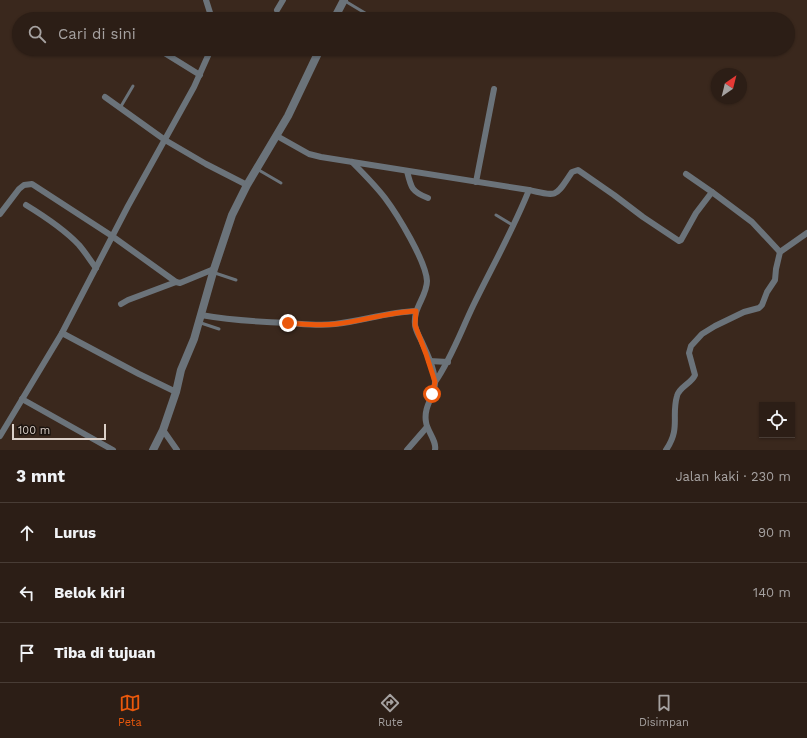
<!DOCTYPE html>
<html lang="id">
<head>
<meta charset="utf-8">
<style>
	:root { --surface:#2c1e16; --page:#34271f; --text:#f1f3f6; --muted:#a6a2a1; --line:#483c35; --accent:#ea580c }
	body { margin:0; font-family:"Work Sans",sans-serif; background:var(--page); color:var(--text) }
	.controls { position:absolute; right:12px; bottom:12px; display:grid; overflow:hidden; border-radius:0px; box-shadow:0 1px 3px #0004 }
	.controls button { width:36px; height:36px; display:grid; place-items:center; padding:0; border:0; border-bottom:1px solid var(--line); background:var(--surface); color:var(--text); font:20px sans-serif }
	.compass { position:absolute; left:711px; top:68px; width:36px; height:36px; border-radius:50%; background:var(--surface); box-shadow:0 1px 3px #0004; rotate:35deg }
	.scale { position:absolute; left:12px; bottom:10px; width:94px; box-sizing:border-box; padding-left:4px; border:2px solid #dbd0c8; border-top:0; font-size:11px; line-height:14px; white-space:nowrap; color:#dbd0c8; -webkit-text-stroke:3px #1b130e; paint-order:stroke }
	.stop { position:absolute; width:12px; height:12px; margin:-9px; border:3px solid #ea580c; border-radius:50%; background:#fff }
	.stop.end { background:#ea580c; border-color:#fff; box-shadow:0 1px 4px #0008 }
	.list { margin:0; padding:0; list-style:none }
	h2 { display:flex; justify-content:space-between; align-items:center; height:52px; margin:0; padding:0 16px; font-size:17px }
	h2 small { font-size:13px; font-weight:400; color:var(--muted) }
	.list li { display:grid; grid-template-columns:26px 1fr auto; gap:12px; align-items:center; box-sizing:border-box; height:60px; padding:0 16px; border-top:1px solid var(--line) }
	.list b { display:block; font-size:15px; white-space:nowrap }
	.list em { font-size:13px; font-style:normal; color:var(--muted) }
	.icon { flex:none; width:22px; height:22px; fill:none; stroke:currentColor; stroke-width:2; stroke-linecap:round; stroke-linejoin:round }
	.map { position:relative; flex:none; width:807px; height:450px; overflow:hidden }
	.search { position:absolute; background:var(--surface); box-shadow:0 1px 3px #0004; left:12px; right:12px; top:12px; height:44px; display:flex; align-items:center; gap:10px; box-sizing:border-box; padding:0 14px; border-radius:22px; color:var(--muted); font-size:15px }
	.sheet { height:232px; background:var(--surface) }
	nav { display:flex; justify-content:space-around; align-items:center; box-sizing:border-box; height:56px; border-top:1px solid var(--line); background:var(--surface); font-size:11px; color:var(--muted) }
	nav a { display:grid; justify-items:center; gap:2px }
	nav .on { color:var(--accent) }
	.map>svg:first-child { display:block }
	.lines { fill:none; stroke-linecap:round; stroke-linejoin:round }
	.service { stroke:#6b737a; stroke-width:3 }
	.minor { stroke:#6b737a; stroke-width:6 }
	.tertiary { stroke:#6b737a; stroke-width:8 }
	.route { stroke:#ea580c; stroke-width:5 }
</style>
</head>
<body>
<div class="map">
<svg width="807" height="450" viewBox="0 0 807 450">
	<rect width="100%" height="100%" fill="#3a281d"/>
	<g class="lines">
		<!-- service -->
		<g class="service">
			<path d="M 345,1 L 370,16"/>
			<path d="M 120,108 L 133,86"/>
			<path d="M 257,169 L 281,183"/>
			<path d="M 496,215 L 514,226"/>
			<path d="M 215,273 L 236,280"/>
			<path d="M 201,323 L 219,329"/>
		</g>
		<!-- minor -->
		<g class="minor">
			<path d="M 206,0 L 212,19"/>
			<path d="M 277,10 L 283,0"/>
			<path d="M 158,49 L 200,75"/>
			<path d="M 105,97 L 165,140 L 206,164 L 247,185"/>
			<path d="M 277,136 L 309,154 L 321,157 L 529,190"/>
			<path d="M 352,162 C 363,173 375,185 385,198 C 397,214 426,261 427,281 C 427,296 413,308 415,324 C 415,329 418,334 420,338 C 426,351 434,367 435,381 C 436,394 423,406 426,422 C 427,431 437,441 435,450"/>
			<path d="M 407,171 C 411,188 412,192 428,198"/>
			<path d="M 686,174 L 712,192"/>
			<path d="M 476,182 L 494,89"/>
			<path d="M 26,205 C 44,216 64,229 79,245 C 85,252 90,260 96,268"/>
			<path d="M 0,214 L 19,189 L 24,185 L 32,184 L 112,236 L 176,282 L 180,283 L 214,269"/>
			<path d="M 121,304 L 128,300 L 176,282"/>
			<path d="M 201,315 C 230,320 259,322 289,323 C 304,324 319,326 335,324 C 362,321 388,312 416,311"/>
			<path d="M 62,333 L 139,374 L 176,392"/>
			<path d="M 429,361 L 448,362"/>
			<path d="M 435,382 C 451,359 461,331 473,306 C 492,267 513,230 529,190 C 559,197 555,197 572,172 L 578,170 L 614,195 L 643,217 L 679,241 L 681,240 L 696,213 L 712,192 L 752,222 L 780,252"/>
			<path d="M 22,399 L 113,450"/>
			<path d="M 163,430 L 177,450"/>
			<path d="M 0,436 L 62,333 L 128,206 L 194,87 L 211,49"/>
			<path d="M 407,450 L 427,427"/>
			<path d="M 666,450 C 681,428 671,417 677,396 C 679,387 691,384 695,375 L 689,353 L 691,346 L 702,334 L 715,326 L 744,312 L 759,308 L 762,305 L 767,292 L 775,280 L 776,269 L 780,252 L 807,233"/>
		</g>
		<!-- tertiary -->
		<g class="tertiary">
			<path d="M 334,19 L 344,0"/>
			<path d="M 153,450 L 163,430 L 176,392 L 181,370 L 194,339 L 214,269 L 232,215 L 247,185 L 288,116 L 320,49"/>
		</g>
	</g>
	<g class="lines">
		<!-- route -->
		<path class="route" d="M 288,323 C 304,324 320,326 336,324 C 363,321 389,312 416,311 L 415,325 L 426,354 L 435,382 L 432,394"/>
	</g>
</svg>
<div class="controls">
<button><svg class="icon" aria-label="locate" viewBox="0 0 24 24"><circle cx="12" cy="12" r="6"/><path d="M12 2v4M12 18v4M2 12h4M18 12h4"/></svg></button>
</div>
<svg class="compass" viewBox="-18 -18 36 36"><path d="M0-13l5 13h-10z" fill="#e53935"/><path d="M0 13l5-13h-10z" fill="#a6a2a1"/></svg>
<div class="scale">100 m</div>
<div class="stop" style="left:432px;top:394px"></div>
<div class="stop end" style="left:288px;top:323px"></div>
<div class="search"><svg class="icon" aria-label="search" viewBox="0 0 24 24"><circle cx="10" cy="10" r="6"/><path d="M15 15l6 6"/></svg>Cari di sini</div>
</div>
<section class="sheet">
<h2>3 mnt<small>Jalan kaki · 230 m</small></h2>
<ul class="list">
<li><svg class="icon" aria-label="ahead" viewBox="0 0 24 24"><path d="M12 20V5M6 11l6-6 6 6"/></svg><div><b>Lurus</b></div><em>90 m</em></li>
<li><svg class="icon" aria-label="left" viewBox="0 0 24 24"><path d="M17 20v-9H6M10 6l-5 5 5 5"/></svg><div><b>Belok kiri</b></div><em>140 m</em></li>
<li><svg class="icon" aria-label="arrive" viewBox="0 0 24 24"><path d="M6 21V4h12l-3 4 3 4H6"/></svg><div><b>Tiba di tujuan</b></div></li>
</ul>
</section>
<nav>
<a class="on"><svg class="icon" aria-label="map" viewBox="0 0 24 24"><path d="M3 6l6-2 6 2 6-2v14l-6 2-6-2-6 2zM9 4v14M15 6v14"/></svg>Peta</a>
<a><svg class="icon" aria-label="directions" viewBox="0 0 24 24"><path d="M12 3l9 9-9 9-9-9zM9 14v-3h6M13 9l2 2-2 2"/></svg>Rute</a>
<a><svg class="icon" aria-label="saved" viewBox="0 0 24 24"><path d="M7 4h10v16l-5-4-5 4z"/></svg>Disimpan</a>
</nav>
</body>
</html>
